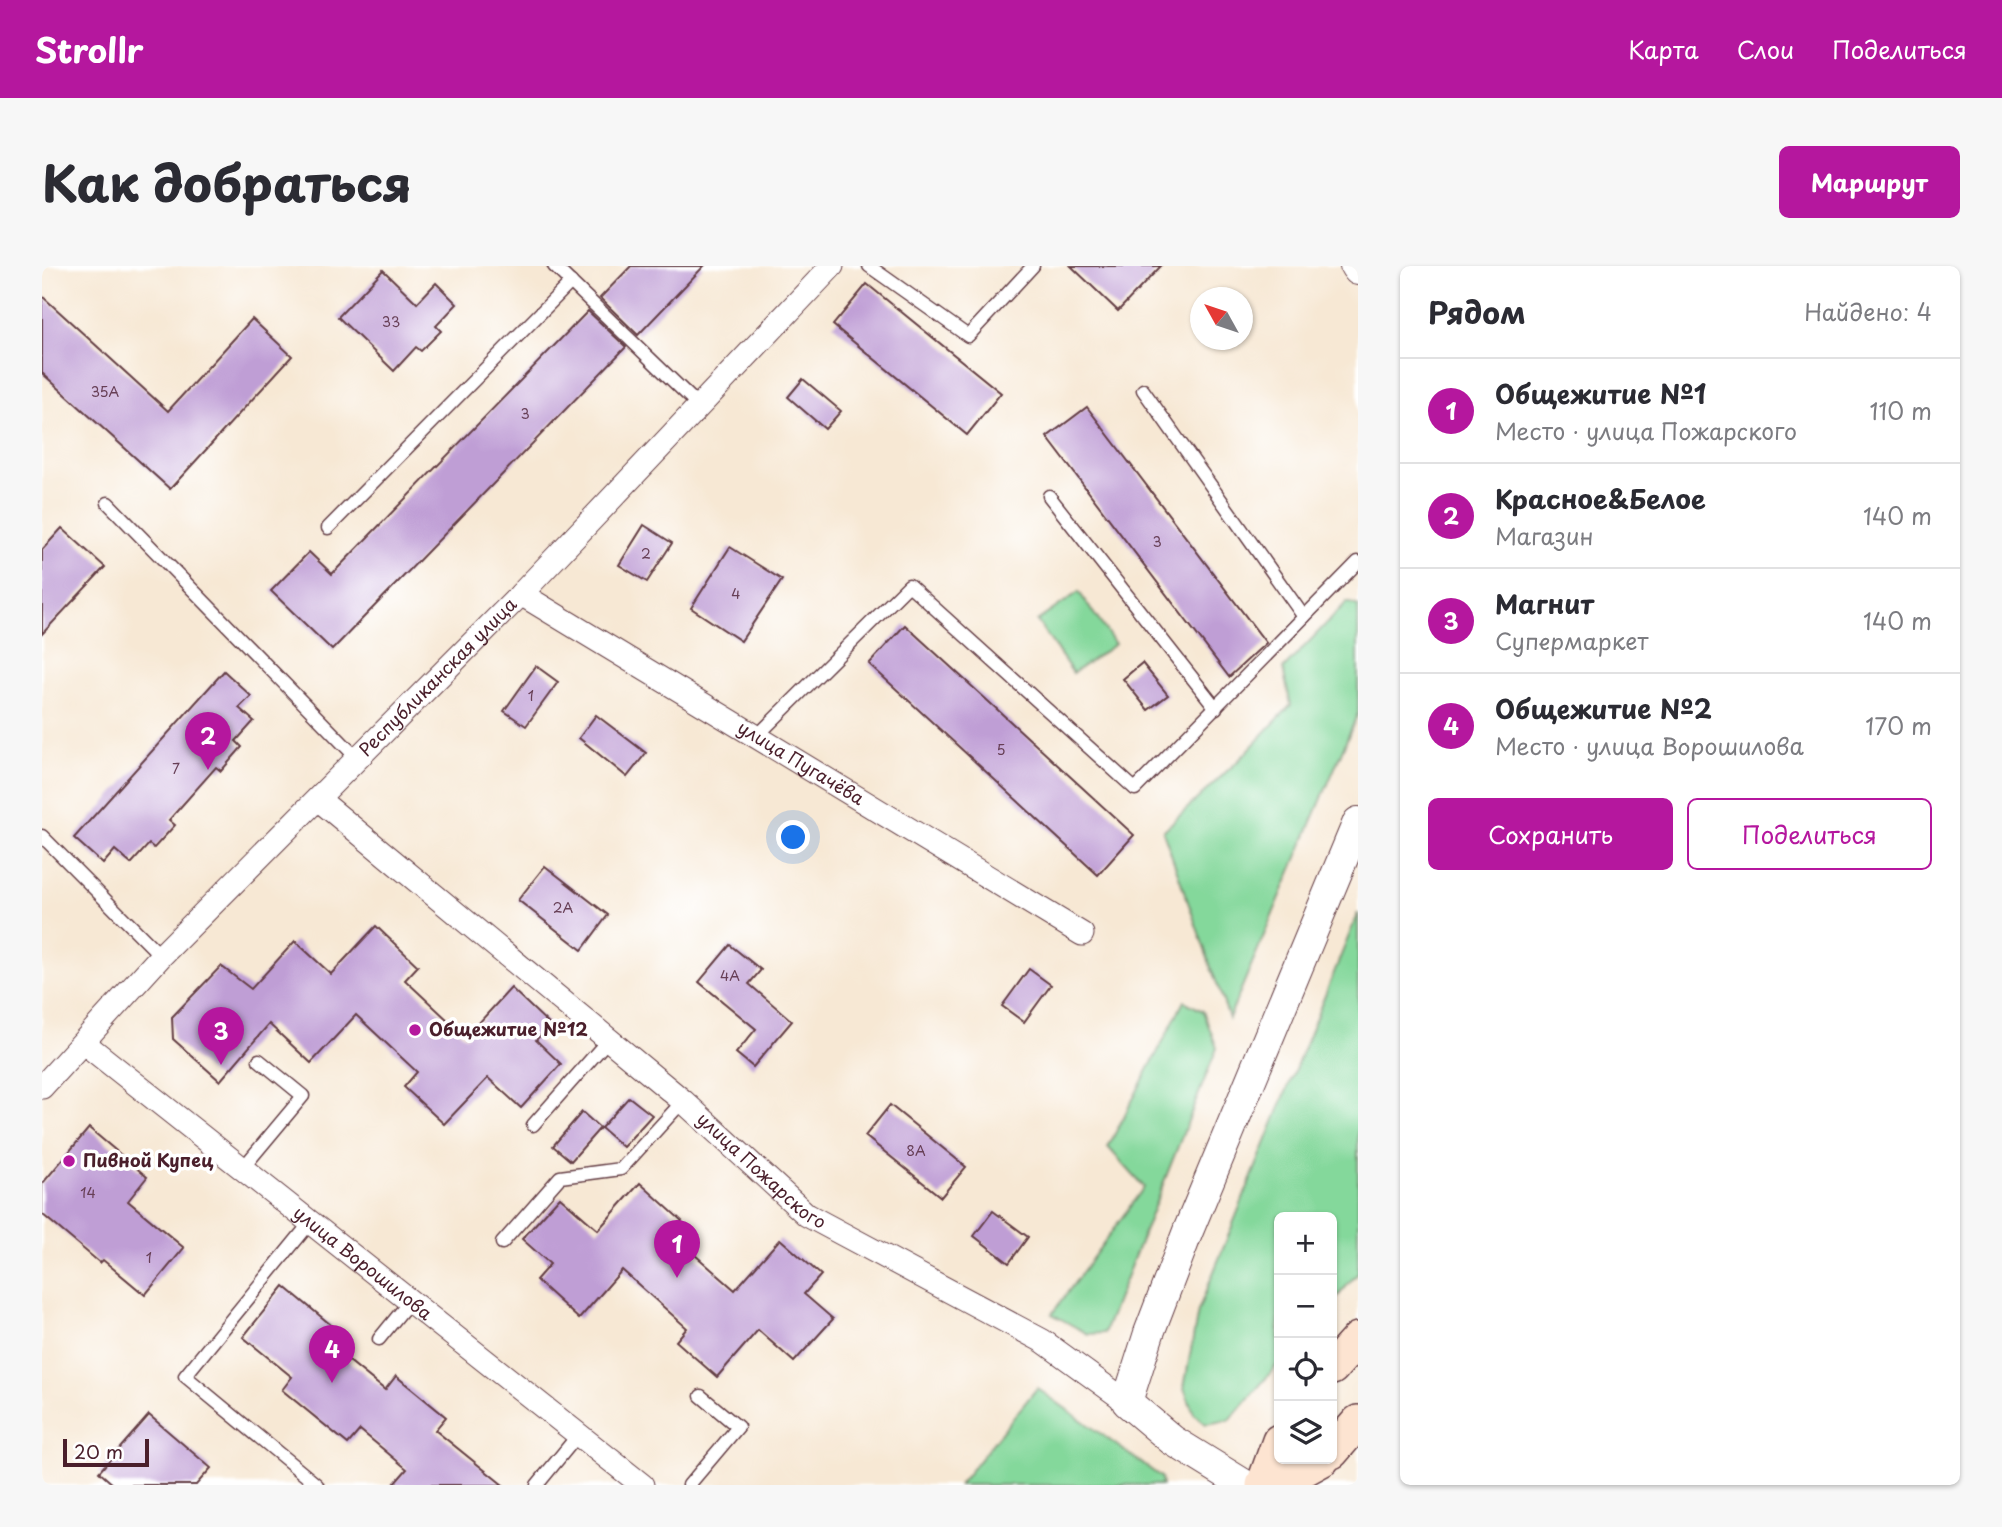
<!DOCTYPE html>
<html lang="ru">
<head>
<meta charset="utf-8">
<style>
	:root { --surface:#fff; --page:#f7f7f7; --text:#2b2b33; --muted:#7c7c81; --line:#e1e1e2; --accent:#b5179e }
	body { margin:0; font-family:"Playpen Sans",sans-serif; background:var(--page); color:var(--text) }
	.controls { position:absolute; right:21px; bottom:21px; display:grid; overflow:hidden; border-radius:10px; box-shadow:0 2px 5px #0004 }
	.controls button { width:63px; height:63px; display:grid; place-items:center; padding:0; border:0; border-bottom:2px solid var(--line); background:var(--surface); color:var(--text); font:35px sans-serif }
	.compass { position:absolute; left:1148px; top:21px; width:63px; height:63px; border-radius:50%; background:var(--surface); box-shadow:0 2px 5px #0004; rotate:310deg }
	.scale { position:absolute; left:21px; bottom:18px; width:86px; box-sizing:border-box; padding-left:7px; border:4px solid #4a1f2b; border-top:0; font-size:19px; line-height:24px; white-space:nowrap; color:#4a1f2b; -webkit-text-stroke:5px #fff; paint-order:stroke }
	.you { position:absolute; left:752px; top:572px; width:24px; height:24px; margin:-18px; border:5px solid #fff; border-radius:50%; background:#1a73e8; box-shadow:0 0 0 10px #1a73e833 }
	.badge { display:grid; place-items:center; width:46px; height:46px; border-radius:50%; background:var(--accent); color:#fff; font-size:23px; font-weight:700 }
	.pin { position:absolute; translate:-50% -58px; filter:drop-shadow(0 2px 4px #0008) }
	.pin::after { content:''; position:absolute; top:37px; width:24px; height:21px; background:inherit; clip-path:polygon(0 0,100% 0,50% 100%) }
	.list { margin:0; padding:0; list-style:none }
	h2 { display:flex; justify-content:space-between; align-items:center; height:91px; margin:0; padding:0 28px; font-size:30px }
	h2 small { font-size:23px; font-weight:400; color:var(--muted) }
	.list li { display:grid; grid-template-columns:46px 1fr auto; gap:21px; align-items:center; box-sizing:border-box; height:105px; padding:0 28px; border-top:2px solid var(--line) }
	.list b { display:block; font-size:26px; white-space:nowrap }
	.list p { margin:0; font-size:23px; white-space:nowrap; color:var(--muted) }
	.list em { font-size:23px; font-style:normal; color:var(--muted) }
	.actions { display:flex; gap:14px; padding:21px 28px }
	.actions a { flex:1; padding:16px 0; border:2px solid var(--accent); border-radius:10px; text-align:center; font-size:24px; color:var(--accent) }
	.actions .main { background:var(--accent); color:#fff }
	.icon { flex:none; width:38px; height:38px; fill:none; stroke:currentColor; stroke-width:2; stroke-linecap:round; stroke-linejoin:round }
	.map { position:relative; flex:none; width:1316px; height:1219px; overflow:hidden; border-radius:10px }
	header { display:flex; align-items:center; gap:42px; box-sizing:border-box; height:98px; padding:0 35px; background:var(--accent); color:#fff }
	header strong { font-size:33px }
	nav { display:flex; gap:38px; margin-inline-start:auto; font-size:24px }
	.intro { display:flex; align-items:center; justify-content:space-between; box-sizing:border-box; height:168px; padding:0 42px }
	h1 { margin:0; font-size:49px }
	.button { padding:18px 32px; border-radius:10px; background:var(--accent); color:#fff; font-size:24px; font-weight:700 }
	main { display:flex; gap:42px; padding:0 42px }
	aside { flex:1; background:var(--surface); border-radius:10px; box-shadow:0 2px 5px #0004 }
	.map>svg:first-child { display:block }
	.green { fill:#84d89b; stroke:#677c63; stroke-width:2 }
	.building { fill:#bf9ed5 }
	.lines { fill:none; stroke-linecap:round; stroke-linejoin:round }
	.service-casing { stroke:#643d44; stroke-width:15 }
	.minor-casing { stroke:#643d44; stroke-width:25 }
	.tertiary-casing { stroke:#643d44; stroke-width:32 }
	.secondary-casing { stroke:#643d44; stroke-width:36 }
	.service { stroke:#fff; stroke-width:12 }
	.minor { stroke:#fff; stroke-width:23 }
	.tertiary { stroke:#fff; stroke-width:30 }
	.secondary { stroke:#fde4d1; stroke-width:33 }
	.poi-dot { fill:#b5179e; stroke:#fff; stroke-width:2.5 }
	.labels { text-anchor:middle; stroke-width:7; stroke-linejoin:round; paint-order:stroke }
	.number-label { font-size:14px; fill:#673f56 }
	.street-label { font-size:18px; fill:#4a1f2b; stroke:#fff }
	.poi-label { font-size:18px; font-weight:bold; fill:#4a1f2b; stroke:#fff; text-anchor:start }
</style>
</head>
<body>
<header>
<strong>Strollr</strong>
<nav><a>Карта</a><a>Слои</a><a>Поделиться</a></nav>
</header>
<div class="intro"><h1>Как добраться</h1><a class="button">Маршрут</a></div>
<main>
<div class="map">
<svg width="1316" height="1219" viewBox="0 0 1316 1219">
	<rect width="100%" height="100%" fill="#fff"/>
	<filter id="ink" filterUnits="userSpaceOnUse"><feTurbulence type="fractalNoise" baseFrequency=".0143" numOctaves="2"/><feDisplacementMap in="SourceGraphic" scale="14" xChannelSelector="R" yChannelSelector="G"/><feConvolveMatrix kernelMatrix="1 2 1 2 8 2 1 2 1" color-interpolation-filters="sRGB"/></filter>
	<filter id="wash" filterUnits="userSpaceOnUse"><feTurbulence type="fractalNoise" baseFrequency=".00686" numOctaves="4" result="noise"/><feDisplacementMap in="SourceGraphic" scale="28" xChannelSelector="R" yChannelSelector="G"/><feGaussianBlur stdDeviation="1.57" result="paint"/><feColorMatrix in="noise" values="0 0 0 0 0 0 0 0 0 0 0 0 0 0 0 0 0 1.4 0 .05"/><feComposite in="paint" operator="in"/></filter>
	<g filter="url(#wash)">
		<rect width="100%" height="100%" fill="#f7e8d4"/>
		<!-- green -->
		<g class="green">
			<path d="M 1037,326 L 1073,378 L 1031,407 L 995,355 Z"/>
			<path d="M 1305,336 L 1316,340 L 1316,447 L 1187,752 L 1121,565 L 1199,492 L 1249,439 L 1241,403 Z"/>
			<path d="M 1316,647 L 1316,1007 L 1290,1037 L 1290,951 L 1237,951 L 1237,1097 L 1188,1154 L 1164,1158 L 1152,1148 L 1142,1122 L 1156,1045 Z"/>
			<path d="M 1142,735 L 1161,745 L 1175,782 L 1062,1067 L 1046,1068 L 1010,1048 L 1102,921 L 1066,881 Z"/>
			<path d="M 995,1122 L 1119,1211 L 1120,1219 L 917,1219 Z"/>
		</g>
		<g id="blocks">
			<!-- building -->
			<g class="building">
				<path d="M 589,0 L 662,0 L 596,69 L 558,32 Z"/>
				<path d="M 1029,0 L 1119,0 L 1076,45 Z"/>
				<path d="M 341,4 L 375,37 L 394,17 L 415,38 L 394,60 L 399,65 L 379,85 L 374,81 L 352,105 L 296,51 Z"/>
				<path d="M 825,18 L 959,127 L 925,169 L 791,59 Z"/>
				<path d="M 0,30 L 126,145 L 210,53 L 250,90 L 128,223 L 0,107 Z"/>
				<path d="M 546,45 L 584,81 L 290,384 L 229,325 L 267,286 L 290,308 Z"/>
				<path d="M 761,113 L 799,145 L 783,163 L 746,131 Z"/>
				<path d="M 1045,141 L 1224,377 L 1187,411 L 1005,171 Z"/>
				<path d="M 602,259 L 630,277 L 605,316 L 577,299 Z"/>
				<path d="M 20,262 L 63,301 L 0,368 L 0,284 Z"/>
				<path d="M 688,281 L 740,314 L 699,375 L 649,342 Z"/>
				<path d="M 863,359 L 1092,569 L 1056,609 L 827,398 Z"/>
				<path d="M 1100,397 L 1126,429 L 1106,444 L 1081,413 Z"/>
				<path d="M 494,400 L 516,416 L 484,460 L 462,445 Z"/>
				<path d="M 182,405 L 209,430 L 197,442 L 212,455 L 194,475 L 200,481 L 179,505 L 174,501 L 127,554 L 133,559 L 112,582 L 107,578 L 89,598 L 73,584 L 61,598 L 32,572 Z"/>
				<path d="M 554,449 L 604,487 L 585,511 L 537,472 Z"/>
				<path d="M 503,600 L 566,649 L 540,684 L 476,634 Z"/>
				<path d="M 334,660 L 376,700 L 363,714 L 424,771 L 469,722 L 508,759 L 494,774 L 519,798 L 479,842 L 446,812 L 402,858 L 362,821 L 375,806 L 314,749 L 269,797 L 227,758 L 178,815 L 131,773 L 130,751 L 179,700 L 209,723 L 253,675 L 289,708 Z"/>
				<path d="M 688,679 L 719,704 L 707,718 L 750,755 L 711,801 L 694,787 L 714,763 L 657,716 Z"/>
				<path d="M 987,703 L 1009,719 L 982,756 L 960,740 Z"/>
				<path d="M 587,831 L 610,849 L 581,881 L 559,862 Z"/>
				<path d="M 848,839 L 924,901 L 899,931 L 823,870 Z"/>
				<path d="M 540,846 L 558,862 L 529,895 L 511,880 Z"/>
				<path d="M 47,862 L 105,911 L 86,935 L 142,982 L 103,1029 L 61,994 L 58,997 L 0,948 L 0,918 Z"/>
				<path d="M 598,917 L 640,955 L 629,968 L 693,1024 L 738,973 L 779,1009 L 762,1028 L 791,1053 L 752,1096 L 716,1064 L 675,1111 L 634,1075 L 645,1062 L 580,1004 L 537,1053 L 494,1014 L 508,998 L 480,973 L 518,931 L 556,964 Z"/>
				<path d="M 951,945 L 986,971 L 967,997 L 932,970 Z"/>
				<path d="M 242,1020 L 289,1059 L 279,1072 L 343,1124 L 354,1110 L 404,1151 L 393,1164 L 461,1219 L 351,1219 L 365,1203 L 318,1164 L 306,1178 L 240,1124 L 250,1111 L 201,1071 Z"/>
				<path d="M 107,1149 L 169,1202 L 154,1219 L 72,1219 L 57,1206 Z"/>
			</g>
		</g>
	</g>
	<g filter="url(#ink)">
		<use href="#blocks" fill-opacity="0" stroke="#643d44" stroke-width="2"/>
		<g class="lines">
			<defs>
				<g id="service">
					<path d="M 512,0 L 656,139"/>
					<path d="M 827,0 L 926,70 L 991,0"/>
					<path d="M 1101,124 L 1262,351"/>
					<path d="M 1007,230 L 1174,442"/>
					<path d="M 66,237 L 315,492"/>
					<path d="M 286,262 L 529,16"/>
					<path d="M 715,470 L 867,319 L 1093,523 L 1316,296"/>
					<path d="M 0,570 L 119,690"/>
					<path d="M 491,859 L 567,773"/>
					<path d="M 200,903 L 261,830 L 217,794"/>
					<path d="M 268,957 L 143,1110 L 275,1219"/>
					<path d="M 460,977 L 518,911 L 579,903 L 641,835"/>
					<path d="M 337,1073 L 368,1035"/>
					<path d="M 495,1219 L 536,1169"/>
					<path d="M 647,1219 L 696,1161 L 659,1130"/>
				</g>
				<g id="minor">
					<path id="s1" d="M 479,328 L 1040,668"/>
					<path id="s2" d="M 276,533 L 641,835 L 765,949 L 1001,1075 L 1085,1136"/>
					<path id="s3" d="M 42,777 L 600,1219"/>
					<path id="s4" d="M 0,821 L 119,690 L 479,328 L 790,0"/>
				</g>
				<g id="tertiary">
					<path d="M 1313,0 L 1316,4"/>
					<path d="M 1203,1219 L 1130,1174 L 1085,1136 L 1107,1067 L 1146,965 L 1316,556"/>
				</g>
				<g id="secondary">
					<path d="M 1290,1102 L 1316,1073"/>
					<path d="M 1290,1186 L 1316,1156"/>
					<path d="M 1221,1219 L 1237,1175"/>
					<path d="M 1234,1219 L 1281,1193"/>
				</g>
			</defs>
			<!-- service casing -->
			<use href="#service" class="service-casing"/>
			<!-- minor casing -->
			<use href="#minor" class="minor-casing"/>
			<!-- tertiary casing -->
			<use href="#tertiary" class="tertiary-casing"/>
			<!-- secondary casing -->
			<use href="#secondary" class="secondary-casing"/>
			<!-- service -->
			<use href="#service" class="service"/>
			<!-- minor -->
			<use href="#minor" class="minor"/>
			<!-- tertiary -->
			<use href="#tertiary" class="tertiary"/>
			<!-- secondary -->
			<use href="#secondary" class="secondary"/>
		</g>
	</g>
	<!-- markers -->
	<g class="poi-dot">
		<circle cx="373" cy="764" r="7"/>
		<circle cx="27" cy="895" r="7"/>
	</g>
	<g class="labels">
		<!-- number labels -->
		<g class="number-label">
			<text x="349" y="61">33</text>
			<text x="63" y="131">35А</text>
			<text x="483" y="153">3</text>
			<text x="1115" y="281">3</text>
			<text x="604" y="293">2</text>
			<text x="694" y="333">4</text>
			<text x="489" y="435">1</text>
			<text x="959" y="489">5</text>
			<text x="134" y="508">7</text>
			<text x="521" y="647">2А</text>
			<text x="688" y="715">4А</text>
			<text x="874" y="890">8А</text>
			<text x="46" y="932">14</text>
			<text x="107" y="997">1</text>
		</g>
		<!-- street labels -->
		<g class="street-label">
			<text dy="6" stroke="none"><textPath href="#s4" startOffset="570">Республиканская улица</textPath></text>
			<text dy="6" stroke="none"><textPath href="#s1" startOffset="327">улица Пугачёва</textPath></text>
			<text dy="6" stroke="none"><textPath href="#s2" startOffset="579">улица Пожарского</textPath></text>
			<text dy="6" stroke="none"><textPath href="#s3" startOffset="355">улица Ворошилова</textPath></text>
		</g>
		<!-- poi labels -->
		<g class="poi-label">
			<text x="387" y="770">Общежитие №12</text>
			<text x="41" y="901">Пивной Купец</text>
		</g>
	</g>
</svg>
<div class="controls">
<button>+</button>
<button>−</button>
<button><svg class="icon" aria-label="locate" viewBox="0 0 24 24"><circle cx="12" cy="12" r="6"/><path d="M12 2v4M12 18v4M2 12h4M18 12h4"/></svg></button>
<button><svg class="icon" aria-label="layers" viewBox="0 0 24 24"><path d="M12 4l9 5-9 5-9-5zM3 14l9 5 9-5"/></svg></button>
</div>
<svg class="compass" viewBox="-18 -18 36 36"><path d="M0-13l5 13h-10z" fill="#e53935"/><path d="M0 13l5-13h-10z" fill="#7c7c81"/></svg>
<div class="scale">20 m</div>
<div class="you"></div>
<div class="pin badge" style="left:635px;top:1012px">1</div>
<div class="pin badge" style="left:166px;top:504px">2</div>
<div class="pin badge" style="left:179px;top:799px">3</div>
<div class="pin badge" style="left:290px;top:1117px">4</div>
</div>
<aside>
<h2>Рядом<small>Найдено: 4</small></h2>
<ul class="list">
<li><span class="badge">1</span><div><b>Общежитие №1</b><p>Место · улица Пожарского</p></div><em>110 m</em></li>
<li><span class="badge">2</span><div><b>Красное&amp;Белое</b><p>Магазин</p></div><em>140 m</em></li>
<li><span class="badge">3</span><div><b>Магнит</b><p>Супермаркет</p></div><em>140 m</em></li>
<li><span class="badge">4</span><div><b>Общежитие №2</b><p>Место · улица Ворошилова</p></div><em>170 m</em></li>
</ul>
<div class="actions"><a class="main">Сохранить</a><a>Поделиться</a></div>
</aside>
</main>
</body>
</html>
